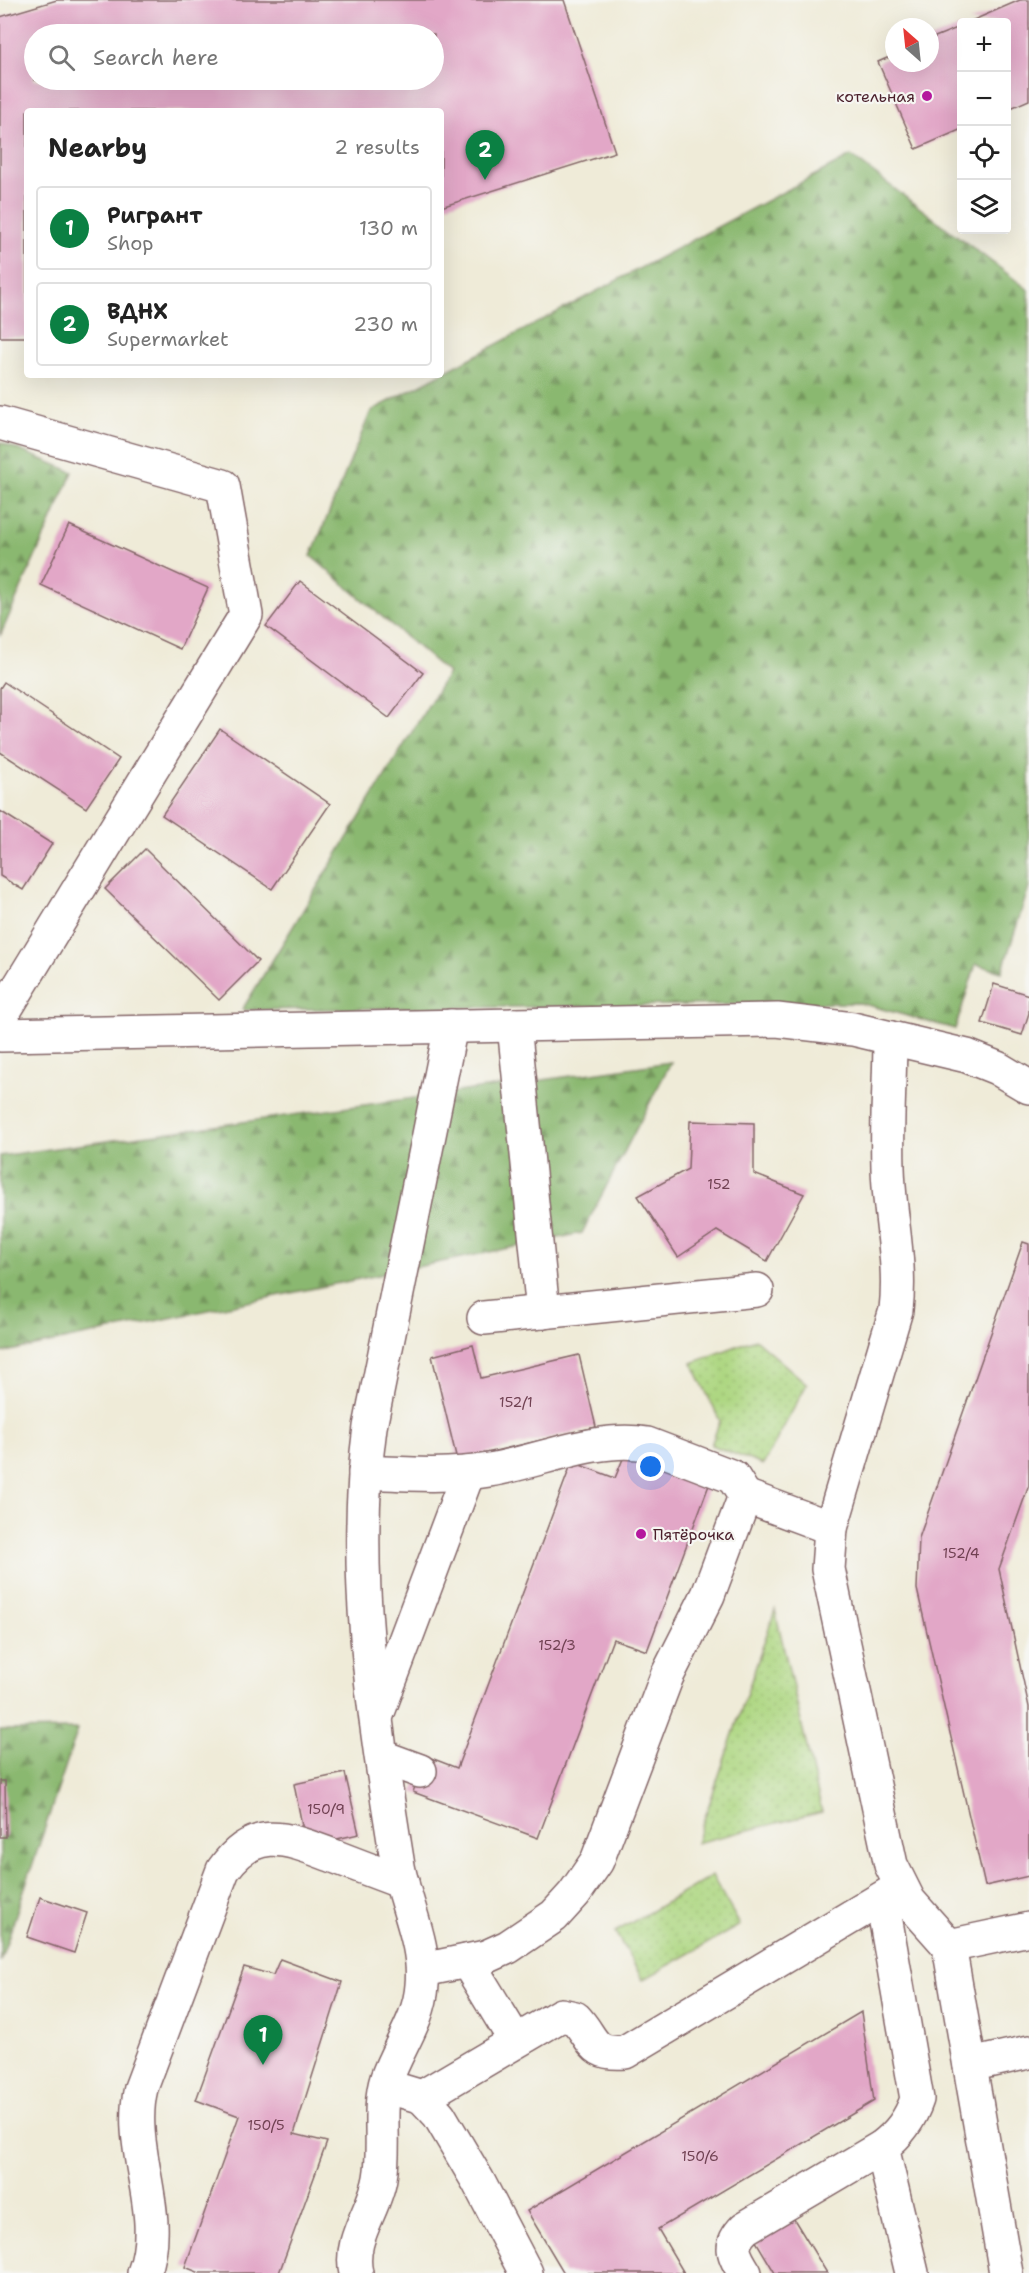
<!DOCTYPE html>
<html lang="en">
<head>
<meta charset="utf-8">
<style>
	:root { --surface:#fff; --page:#f2f2f2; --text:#222; --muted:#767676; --line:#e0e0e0; --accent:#0b8043 }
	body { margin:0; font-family:"Shantell Sans",sans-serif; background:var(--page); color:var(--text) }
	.controls { position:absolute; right:18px; top:18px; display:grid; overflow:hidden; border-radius:6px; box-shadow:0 6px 24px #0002 }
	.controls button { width:54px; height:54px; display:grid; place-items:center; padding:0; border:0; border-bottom:2px solid var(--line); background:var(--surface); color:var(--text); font:30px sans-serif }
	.compass { position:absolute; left:885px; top:18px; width:54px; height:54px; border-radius:50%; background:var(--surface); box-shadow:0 6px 24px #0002; rotate:333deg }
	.you { position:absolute; left:651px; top:1467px; width:21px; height:21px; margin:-15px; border:4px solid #fff; border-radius:50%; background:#1a73e8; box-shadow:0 0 0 9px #1a73e833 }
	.badge { display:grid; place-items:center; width:39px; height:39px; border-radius:50%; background:var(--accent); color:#fff; font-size:20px; font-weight:700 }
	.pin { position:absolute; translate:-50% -50px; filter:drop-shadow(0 2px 3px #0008) }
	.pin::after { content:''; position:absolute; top:32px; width:21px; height:18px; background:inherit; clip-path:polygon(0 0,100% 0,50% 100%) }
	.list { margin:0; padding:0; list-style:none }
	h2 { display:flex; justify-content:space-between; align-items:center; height:78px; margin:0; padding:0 24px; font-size:26px }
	h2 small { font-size:20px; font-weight:400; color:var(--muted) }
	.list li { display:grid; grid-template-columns:39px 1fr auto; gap:18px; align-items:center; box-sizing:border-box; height:84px; margin:0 12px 12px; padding:0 12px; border:2px solid var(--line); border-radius:6px }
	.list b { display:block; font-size:22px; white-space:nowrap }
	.list p { margin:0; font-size:20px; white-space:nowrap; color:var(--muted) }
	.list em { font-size:20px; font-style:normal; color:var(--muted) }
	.icon { flex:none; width:33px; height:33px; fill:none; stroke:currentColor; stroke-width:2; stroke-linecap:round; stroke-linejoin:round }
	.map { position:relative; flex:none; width:1029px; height:2273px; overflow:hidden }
	.search { position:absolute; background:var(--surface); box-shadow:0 6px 24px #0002; left:24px; top:24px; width:420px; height:66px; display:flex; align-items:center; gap:15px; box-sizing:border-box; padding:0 21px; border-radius:33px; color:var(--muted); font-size:22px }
	.panel { position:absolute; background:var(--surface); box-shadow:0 6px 24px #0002; left:24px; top:108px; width:420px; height:270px; border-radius:6px }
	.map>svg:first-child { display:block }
	.forest { fill:url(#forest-firs); stroke:#6a6c4e; stroke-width:1.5 }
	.park { fill:url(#park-dots); stroke:#7c7b56; stroke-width:1.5 }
	.building { fill:#e2a7c7; fill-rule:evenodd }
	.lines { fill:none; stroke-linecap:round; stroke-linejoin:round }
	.minor-casing { stroke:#846668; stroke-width:36 }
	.minor { stroke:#fff; stroke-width:33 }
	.poi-dot { fill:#b5179e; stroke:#f6f6f2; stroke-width:2 }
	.labels { text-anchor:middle; stroke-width:4.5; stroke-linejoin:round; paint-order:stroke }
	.number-label { font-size:14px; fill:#704152 }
	.poi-label { font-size:16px; fill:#4a1f2b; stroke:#f6f6f2; text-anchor:end }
</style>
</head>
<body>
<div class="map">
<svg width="1029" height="2273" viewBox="0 0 1029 2273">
	<defs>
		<pattern id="forest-firs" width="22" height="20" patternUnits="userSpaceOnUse" patternTransform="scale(1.5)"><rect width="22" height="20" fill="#8ab870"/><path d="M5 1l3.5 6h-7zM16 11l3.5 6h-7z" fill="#73955c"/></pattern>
		<pattern id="park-dots" width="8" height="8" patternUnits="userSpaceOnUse" patternTransform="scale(1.5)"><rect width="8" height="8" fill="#aed782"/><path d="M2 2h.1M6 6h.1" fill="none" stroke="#97b870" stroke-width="1.8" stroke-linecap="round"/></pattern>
	</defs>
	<rect width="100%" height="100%" fill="#f6f6f2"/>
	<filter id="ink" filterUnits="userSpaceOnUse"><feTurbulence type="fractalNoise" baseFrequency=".0167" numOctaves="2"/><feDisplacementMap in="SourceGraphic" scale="12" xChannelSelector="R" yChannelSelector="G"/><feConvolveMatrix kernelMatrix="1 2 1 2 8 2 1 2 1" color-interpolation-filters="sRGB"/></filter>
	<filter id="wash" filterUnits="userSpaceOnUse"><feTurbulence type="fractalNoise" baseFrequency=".008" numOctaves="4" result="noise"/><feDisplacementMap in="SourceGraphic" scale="24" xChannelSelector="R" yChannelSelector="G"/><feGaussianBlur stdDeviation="1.35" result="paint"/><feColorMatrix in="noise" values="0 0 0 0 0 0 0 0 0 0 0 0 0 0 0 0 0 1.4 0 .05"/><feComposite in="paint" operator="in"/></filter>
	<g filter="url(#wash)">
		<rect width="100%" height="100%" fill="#efebd8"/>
		<!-- forest -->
		<g class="forest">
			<path d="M 851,156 L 1029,290 L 1029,887 L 1002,972 L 976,964 L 955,1029 L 860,1003 L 242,1010 L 448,673 L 311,556 L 371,411 Z"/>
			<path d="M 0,442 L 73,472 L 0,636 Z"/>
			<path d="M 671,1062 L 582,1233 L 0,1353 L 0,1156 Z"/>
			<path d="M 78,1729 L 0,1962 L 0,1730 Z"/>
		</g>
		<!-- park -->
		<g class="park">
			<path d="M 755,1339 L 807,1384 L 763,1465 L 711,1445 L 720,1421 L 692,1363 Z"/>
			<path d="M 775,1610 L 822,1812 L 696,1843 Z"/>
			<path d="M 712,1876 L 740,1925 L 643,1980 L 615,1932 Z"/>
		</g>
		<g id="blocks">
			<!-- building -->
			<g class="building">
				<path d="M 57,0 L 564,0 L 615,152 L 441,207 L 441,111 L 27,111 L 27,337 L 0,337 L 0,17 ZM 34,34 L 434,34 L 434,80 L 34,80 Z"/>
				<path d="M 1020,0 L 1029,0 L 1029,100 L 1006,110 L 1006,22 L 969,22 Z"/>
				<path d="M 962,26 L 962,129 L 916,149 L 878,62 L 894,55 L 894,63 L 930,63 L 930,39 Z"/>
				<path d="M 69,525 L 208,588 L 180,649 L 41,585 Z"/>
				<path d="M 300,581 L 423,673 L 389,718 L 266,626 Z"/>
				<path d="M 4,682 L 119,759 L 86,808 L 0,752 L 0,688 Z"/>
				<path d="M 220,729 L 330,804 L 272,889 L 162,815 Z"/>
				<path d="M 0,811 L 52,844 L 23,890 L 0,876 Z"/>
				<path d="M 145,849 L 258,961 L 219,1000 L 105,889 Z"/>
				<path d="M 994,984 L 1029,995 L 1029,1013 L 1022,1035 L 982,1023 Z"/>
				<path d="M 690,1121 L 754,1123 L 754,1174 L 804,1194 L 767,1261 L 717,1231 L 678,1257 L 638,1196 L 688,1169 Z"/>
				<path d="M 1023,1242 L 1029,1244 L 1029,1485 L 999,1569 L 1029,1707 L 1029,1876 L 985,1886 L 917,1589 L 919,1538 Z"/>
				<path d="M 473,1345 L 481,1378 L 579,1355 L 596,1427 L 457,1460 L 432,1356 Z"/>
				<path d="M 625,1454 L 709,1485 L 647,1651 L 613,1639 L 538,1838 L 413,1792 L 426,1756 L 457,1768 L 572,1462 L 615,1478 Z"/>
				<path d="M 345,1773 L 359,1834 L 306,1846 L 294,1784 Z"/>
				<path d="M 0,1781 L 5,1781 L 6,1837 L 0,1837 Z"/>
				<path d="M 40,1897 L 87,1913 L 74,1953 L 27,1937 Z"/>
				<path d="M 280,1959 L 342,1982 L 294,2134 L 327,2142 L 279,2273 L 200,2273 L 185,2267 L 239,2116 L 196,2100 L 244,1967 L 273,1975 Z"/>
				<path d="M 861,2012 L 874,2101 L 658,2229 L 684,2273 L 564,2273 L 527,2211 Z"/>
				<path d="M 792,2216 L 827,2273 L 775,2273 L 754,2238 Z"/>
			</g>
		</g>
	</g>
	<g filter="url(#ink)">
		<use href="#blocks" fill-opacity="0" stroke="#846668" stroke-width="1.5"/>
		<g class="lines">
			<defs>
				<g id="minor">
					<path d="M 0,423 L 223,486 L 246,615 L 0,1018"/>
					<path d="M 514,1025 L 543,1312"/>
					<path d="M 0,1035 L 777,1020 L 853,1029 L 967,1056 L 997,1068 L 1029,1087"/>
					<path d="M 890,1038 C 890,1087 885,1137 889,1186 C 892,1228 901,1267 896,1310 L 831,1528 L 828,1569 L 891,1865 L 909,1901 L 949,1946 L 1006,2273"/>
					<path d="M 484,1318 L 757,1290"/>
					<path d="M 365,1472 C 406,1474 448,1477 489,1470 C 539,1462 597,1435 647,1444 L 733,1477 L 745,1496 L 708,1595 L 667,1676 L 597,1861 L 574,1894 L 554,1916 L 508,1947 L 486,1957 L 423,1970"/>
					<path d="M 745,1496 L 831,1528"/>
					<path d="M 377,1715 L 468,1473"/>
					<path d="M 382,1757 L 420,1771"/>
					<path d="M 949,1946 L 1029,1929"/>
					<path d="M 467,1961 L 515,2040"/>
					<path d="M 970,2065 L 1029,2052"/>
					<path d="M 402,2091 L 422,2097 L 439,2115 L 478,2181 L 526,2273"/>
					<path d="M 422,2097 L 561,2015 L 575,2018 C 595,2039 590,2055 625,2052 L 901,1887"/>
					<path d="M 882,2147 L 912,2273"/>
					<path d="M 144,2273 C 167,2212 126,2150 141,2088 L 223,1870 C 255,1824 288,1839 331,1855 C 354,1864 378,1873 402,1882"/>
					<path d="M 356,2273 C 348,2239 375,2210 380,2178 C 386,2145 377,2109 387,2078 C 398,2047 420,2019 422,1985 C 426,1944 405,1905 398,1866 C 375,1721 350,1574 370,1427 L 451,1026"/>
					<path d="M 745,2273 C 733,2254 728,2245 745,2228 L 882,2147 C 899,2134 910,2120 917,2099 L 882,1899"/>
				</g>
			</defs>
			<!-- minor casing -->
			<use href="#minor" class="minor-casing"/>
			<!-- minor -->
			<use href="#minor" class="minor"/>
		</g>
	</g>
	<!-- markers -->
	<g class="poi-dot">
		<circle cx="927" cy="96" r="6"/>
		<circle cx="641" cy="1534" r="6"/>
	</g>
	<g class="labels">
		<!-- number labels -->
		<g class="number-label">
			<text x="719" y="1189">152</text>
			<text x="516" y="1407">152/1</text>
			<text x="961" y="1558">152/4</text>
			<text x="557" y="1650">152/3</text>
			<text x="326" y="1814">150/9</text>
			<text x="266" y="2130">150/5</text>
			<text x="700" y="2161">150/6</text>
		</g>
		<!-- poi labels -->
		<g class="poi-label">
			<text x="915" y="102">котельная</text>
			<text x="653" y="1540" text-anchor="start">Пятёрочка</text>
		</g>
	</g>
</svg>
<div class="controls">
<button>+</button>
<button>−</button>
<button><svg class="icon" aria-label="locate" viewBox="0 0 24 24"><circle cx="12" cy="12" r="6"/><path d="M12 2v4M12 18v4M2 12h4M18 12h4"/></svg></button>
<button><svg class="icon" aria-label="layers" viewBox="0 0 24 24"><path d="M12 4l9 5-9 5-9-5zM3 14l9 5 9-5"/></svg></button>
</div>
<svg class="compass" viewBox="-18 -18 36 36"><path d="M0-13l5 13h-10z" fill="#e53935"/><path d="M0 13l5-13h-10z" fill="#767676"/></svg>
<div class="you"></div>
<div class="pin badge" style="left:263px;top:2065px">1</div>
<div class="pin badge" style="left:485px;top:180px">2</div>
<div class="search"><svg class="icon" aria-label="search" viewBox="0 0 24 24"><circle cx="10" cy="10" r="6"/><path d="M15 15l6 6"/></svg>Search here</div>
<section class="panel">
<h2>Nearby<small>2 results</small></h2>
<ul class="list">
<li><span class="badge">1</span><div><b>Ригрант</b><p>Shop</p></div><em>130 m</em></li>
<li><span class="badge">2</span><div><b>ВДНХ</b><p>Supermarket</p></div><em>230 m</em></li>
</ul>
</section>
</div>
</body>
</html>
